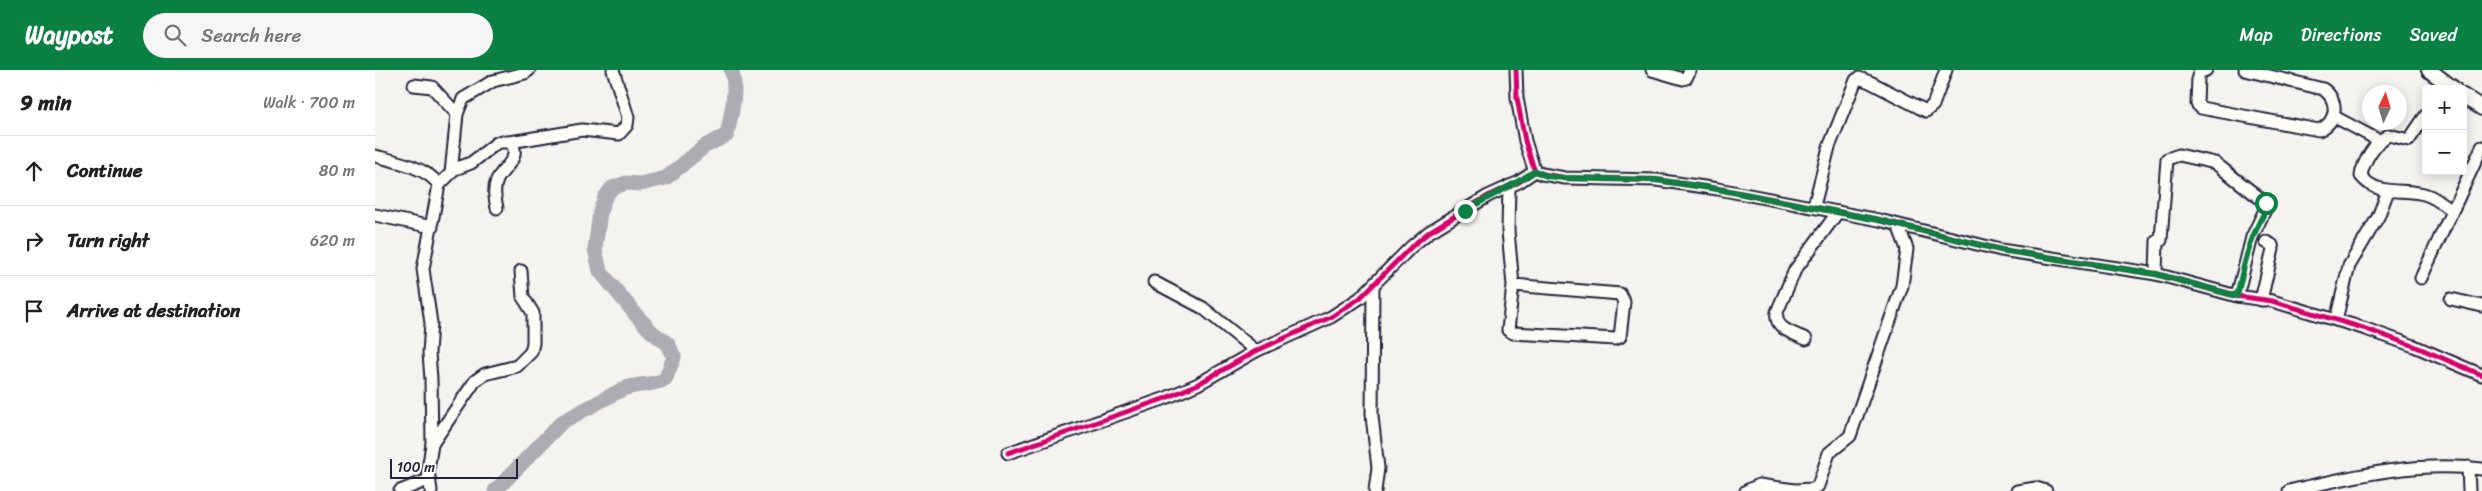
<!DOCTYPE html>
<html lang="en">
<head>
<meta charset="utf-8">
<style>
	:root { --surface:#fff; --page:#f6f6f6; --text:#202124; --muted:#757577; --line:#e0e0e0; --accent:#0b8043 }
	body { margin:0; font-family:Sriracha,sans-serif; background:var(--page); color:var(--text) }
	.controls { position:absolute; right:15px; top:15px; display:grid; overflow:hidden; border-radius:5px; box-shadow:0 2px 12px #0003 }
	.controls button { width:45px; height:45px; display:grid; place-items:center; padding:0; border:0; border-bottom:1px solid var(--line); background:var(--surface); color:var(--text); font:25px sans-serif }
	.compass { position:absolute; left:1987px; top:15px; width:45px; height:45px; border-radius:50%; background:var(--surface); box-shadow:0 2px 12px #0003; rotate:4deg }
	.scale { position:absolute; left:15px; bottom:12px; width:128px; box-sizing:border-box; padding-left:5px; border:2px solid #22223b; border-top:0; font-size:14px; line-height:18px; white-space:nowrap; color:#22223b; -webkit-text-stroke:4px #fdfcf7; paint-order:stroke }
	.stop { position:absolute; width:15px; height:15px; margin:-11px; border:4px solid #0b8043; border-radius:50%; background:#fff }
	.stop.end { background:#0b8043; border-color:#fff; box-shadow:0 1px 5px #0008 }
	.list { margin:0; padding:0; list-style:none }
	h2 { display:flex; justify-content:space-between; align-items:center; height:65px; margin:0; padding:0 20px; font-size:21px }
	h2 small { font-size:16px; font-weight:400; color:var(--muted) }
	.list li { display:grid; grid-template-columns:32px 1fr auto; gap:15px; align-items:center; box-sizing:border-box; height:70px; padding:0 20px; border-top:1px solid var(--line) }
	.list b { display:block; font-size:19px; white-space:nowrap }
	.list em { font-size:16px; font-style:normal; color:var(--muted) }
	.icon { flex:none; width:28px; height:28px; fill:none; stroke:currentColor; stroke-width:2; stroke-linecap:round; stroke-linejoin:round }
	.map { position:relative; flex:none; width:2107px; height:421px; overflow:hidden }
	header { display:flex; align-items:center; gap:30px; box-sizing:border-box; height:70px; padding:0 25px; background:var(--accent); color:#fff }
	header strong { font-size:24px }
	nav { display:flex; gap:28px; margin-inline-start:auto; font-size:18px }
	.search { width:350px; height:45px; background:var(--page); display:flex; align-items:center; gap:12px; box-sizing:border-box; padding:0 18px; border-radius:28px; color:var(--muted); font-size:19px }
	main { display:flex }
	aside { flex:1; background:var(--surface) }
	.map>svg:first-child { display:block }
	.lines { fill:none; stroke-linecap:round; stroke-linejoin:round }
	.river { stroke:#acacb2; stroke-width:15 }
	.minor-casing { stroke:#22223b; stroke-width:15 }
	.major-casing { stroke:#22223b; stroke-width:18 }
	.minor { stroke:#fdfcf7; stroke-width:11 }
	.major { stroke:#fdfcf7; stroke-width:14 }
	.cycleway-casing { stroke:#fdfcf7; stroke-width:8 }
	.cycleway { stroke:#d6006c; stroke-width:5 }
	.route { stroke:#0b8043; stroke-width:6 }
</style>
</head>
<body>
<header>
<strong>Waypost</strong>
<div class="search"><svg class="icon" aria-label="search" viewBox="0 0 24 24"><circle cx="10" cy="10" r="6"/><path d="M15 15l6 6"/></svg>Search here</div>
<nav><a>Map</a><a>Directions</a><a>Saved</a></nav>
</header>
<main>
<aside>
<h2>9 min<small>Walk · 700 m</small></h2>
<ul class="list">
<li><svg class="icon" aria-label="ahead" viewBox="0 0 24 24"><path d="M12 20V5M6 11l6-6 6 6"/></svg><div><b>Continue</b></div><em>80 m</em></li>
<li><svg class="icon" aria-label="right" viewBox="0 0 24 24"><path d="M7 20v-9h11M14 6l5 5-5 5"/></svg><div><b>Turn right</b></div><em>620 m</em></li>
<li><svg class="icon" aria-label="arrive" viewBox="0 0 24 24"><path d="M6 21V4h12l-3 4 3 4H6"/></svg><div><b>Arrive at destination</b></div></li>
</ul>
</aside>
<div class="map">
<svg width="2107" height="421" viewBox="0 0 2107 421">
	<rect width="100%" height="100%" fill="#f4f3ef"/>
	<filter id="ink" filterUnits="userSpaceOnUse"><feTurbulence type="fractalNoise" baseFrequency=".02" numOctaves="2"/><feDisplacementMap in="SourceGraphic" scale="10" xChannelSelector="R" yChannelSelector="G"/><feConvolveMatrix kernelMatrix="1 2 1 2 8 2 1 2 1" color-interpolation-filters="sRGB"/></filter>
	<g filter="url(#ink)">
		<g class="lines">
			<!-- river -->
			<path class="river" d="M 120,421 L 187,352 L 248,319 C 261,314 276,315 290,310 L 299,287 L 293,274 L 277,262 L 261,245 L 225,201 L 220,179 L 225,142 L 230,127 L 237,118 L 251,113 L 265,114 L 291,108 L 330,76 L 352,65 C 356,46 363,18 356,0"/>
			<defs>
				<g id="minor">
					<path d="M 1141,0 L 1142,28 L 1150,71 L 1158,96 L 1160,101 L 1167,104 L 1190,108 L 1281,110 L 1343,119 L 1504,150 L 1626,180 L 1781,204 L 1862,226 L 1897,231 L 1988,258 L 2039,276 L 2107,305"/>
					<path d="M 1277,0 L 1308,9 L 1311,8 L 1315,0"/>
					<path d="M 1831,0 L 1824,3 L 1823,6 L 1822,34 L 1826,38 L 1944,60 C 1963,52 1964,30 1948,19 L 1870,0"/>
					<path d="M 39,15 L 57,17 L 82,44"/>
					<path d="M 2051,45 L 2034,70 L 2014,65 C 2000,71 1988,92 1986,106 C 2003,128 2030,117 2052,125 C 2061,128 2069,135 2076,140"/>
					<path d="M 1958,46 L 2005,71"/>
					<path d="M 135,72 L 207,60 L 244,64 L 252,55 L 253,47 L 238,0"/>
					<path d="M 0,86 C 19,91 52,97 64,115 L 48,199 L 56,253 L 54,283 L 56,309 L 57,374 L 53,400 L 56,421"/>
					<path d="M 77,100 L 96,93 L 123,72 L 135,72 C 148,87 128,97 122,110 C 118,120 120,128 122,138"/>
					<path d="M 64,115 L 76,103 L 82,44 L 88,29 L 118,11 L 150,3 L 154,0"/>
					<path d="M 1134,116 L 1133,161 L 1138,215 L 1133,260 L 1138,263 L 1240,269 L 1245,267 L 1249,232 L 1245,224 L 1138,215"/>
					<path d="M 1439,136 L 1454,77 L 1481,10 L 1484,8 L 1495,12 L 1551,41 L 1558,35 L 1571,0"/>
					<path d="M 0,145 L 57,157"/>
					<path d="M 1781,204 L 1782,171 L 1786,170 L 1792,89 L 1804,85 L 1840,93 L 1891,133 L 1890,140 L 1877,167 L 1862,226"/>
					<path d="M 2046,208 L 2107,77"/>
					<path d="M 779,212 L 828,238 L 881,281"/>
					<path d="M 998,217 L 997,346 L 1003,398 L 1000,421"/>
					<path d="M 2076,229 L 2107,236"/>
					<path d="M 1886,230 L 1898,179 L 1897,175 L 1891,172"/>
					<path d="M 1961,250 L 1974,196 L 2003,147 L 2013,121"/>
					<path d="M 1431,269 C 1418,263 1399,259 1402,242 L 1420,200 L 1463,142"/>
					<path d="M 57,374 L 100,311 L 110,304 L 142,296 L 156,282 L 158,273 L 158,243 L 148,227 L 146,201"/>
					<path d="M 633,383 L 791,328 L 823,314 L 881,281 L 956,247 L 985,228 L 1036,177 L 1054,162 L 1113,126 L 1144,112 L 1160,101"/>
					<path d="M 2093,397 L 2094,421"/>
					<path d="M 25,421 L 53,410"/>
					<path d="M 1371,421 L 1384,415 L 1420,420 L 1438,419 L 1443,416 L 1454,383 L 1475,366 L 1527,216 L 1532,179 L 1523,155"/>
					<path d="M 1642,421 L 1661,418 L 1671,421"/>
					<path d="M 1914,421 C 1978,406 2041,391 2107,399"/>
				</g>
				<g id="major">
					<path d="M 2054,0 L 2079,19"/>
					<path d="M 2088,26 L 2107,38"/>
				</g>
			</defs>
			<!-- minor casing -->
			<use href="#minor" class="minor-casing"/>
			<!-- major casing -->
			<use href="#major" class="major-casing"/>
			<!-- minor -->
			<use href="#minor" class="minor"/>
			<!-- major -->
			<use href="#major" class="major"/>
			<defs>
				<g id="cycleway">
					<path d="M 1141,0 L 1142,28 L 1150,71 L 1158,96 L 1160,101 L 1167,104 L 1190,108 L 1281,110 L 1343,119 L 1504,150 L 1626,180 L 1781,204 L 1862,226 L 1897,231 L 1988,258 L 2039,276 L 2107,305"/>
					<path d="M 633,383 L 791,328 L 823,314 L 881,281 L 956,247 L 985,228 L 1036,177 L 1054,162 L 1113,126 L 1144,112 L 1160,101"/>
				</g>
			</defs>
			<!-- cycleway casing -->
			<use href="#cycleway" class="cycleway-casing"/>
			<!-- cycleway -->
			<use href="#cycleway" class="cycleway"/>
		</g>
	</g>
	<g class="lines" filter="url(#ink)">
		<!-- route -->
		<path class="route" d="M 1090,141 C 1113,126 1138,116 1160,101 L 1172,106 L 1190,108 L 1281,110 L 1343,119 L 1504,150 L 1626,180 L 1781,204 L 1862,226 C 1868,200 1873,175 1885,151 C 1888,145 1892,140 1891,133"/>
	</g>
</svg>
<div class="controls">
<button>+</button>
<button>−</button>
</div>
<svg class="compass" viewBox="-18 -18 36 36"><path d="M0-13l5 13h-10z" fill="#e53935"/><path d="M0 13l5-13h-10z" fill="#757577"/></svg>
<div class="scale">100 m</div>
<div class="stop" style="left:1891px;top:133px"></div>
<div class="stop end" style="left:1090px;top:141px"></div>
</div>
</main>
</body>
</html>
